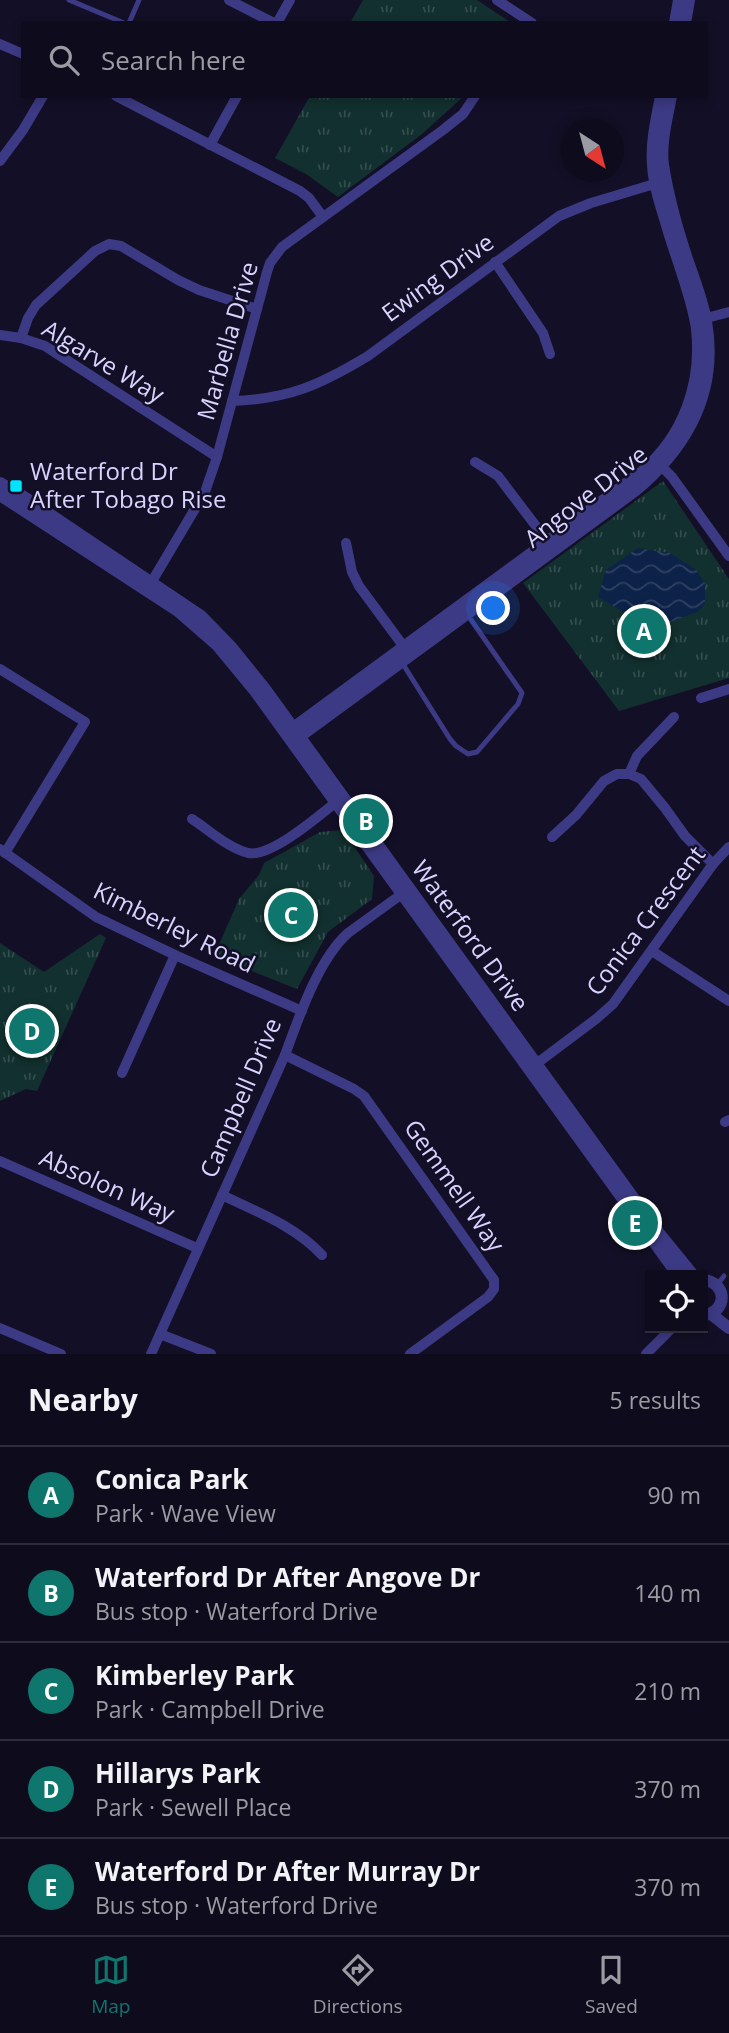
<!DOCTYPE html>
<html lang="en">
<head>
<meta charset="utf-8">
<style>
	:root { --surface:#0e0b1c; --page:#171425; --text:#f1f3f6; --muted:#9b9ba3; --line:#2e2b3b; --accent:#0f766e }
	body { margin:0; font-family:"Open Sans",sans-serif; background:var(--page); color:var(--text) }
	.controls { position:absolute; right:21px; bottom:21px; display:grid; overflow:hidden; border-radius:0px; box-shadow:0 4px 10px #0003 }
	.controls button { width:63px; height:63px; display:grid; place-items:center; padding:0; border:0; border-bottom:2px solid var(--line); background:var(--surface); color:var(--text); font:35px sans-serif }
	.compass { position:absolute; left:561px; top:119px; width:63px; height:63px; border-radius:50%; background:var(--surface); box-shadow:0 4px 10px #0003; rotate:144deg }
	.you { position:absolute; left:494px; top:609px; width:24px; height:24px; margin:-18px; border:5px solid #fff; border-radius:50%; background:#1a73e8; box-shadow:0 0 0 10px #1a73e833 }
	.badge { display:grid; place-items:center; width:46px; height:46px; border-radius:50%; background:var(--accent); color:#fff; font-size:23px; font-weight:700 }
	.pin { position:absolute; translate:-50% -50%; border:4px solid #fff; box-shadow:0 2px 7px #0006 }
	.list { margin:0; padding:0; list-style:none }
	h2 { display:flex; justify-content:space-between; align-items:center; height:91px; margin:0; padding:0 28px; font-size:30px }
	h2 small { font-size:23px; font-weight:400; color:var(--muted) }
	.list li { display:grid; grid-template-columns:46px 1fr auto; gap:21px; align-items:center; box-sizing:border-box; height:98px; padding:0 28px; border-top:2px solid var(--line) }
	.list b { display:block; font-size:26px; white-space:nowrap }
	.list p { margin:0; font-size:23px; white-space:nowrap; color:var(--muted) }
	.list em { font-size:23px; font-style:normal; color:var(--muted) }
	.icon { flex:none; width:38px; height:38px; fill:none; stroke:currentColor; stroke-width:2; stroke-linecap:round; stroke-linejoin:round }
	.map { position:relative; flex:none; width:729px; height:1354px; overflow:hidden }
	.search { position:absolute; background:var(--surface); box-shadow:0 4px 10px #0003; left:21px; right:21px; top:21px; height:77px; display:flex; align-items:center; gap:18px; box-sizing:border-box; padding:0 24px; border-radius:0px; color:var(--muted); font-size:26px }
	.sheet { height:581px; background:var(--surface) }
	nav { display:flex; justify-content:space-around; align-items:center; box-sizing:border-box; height:98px; border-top:2px solid var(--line); background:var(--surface); font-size:19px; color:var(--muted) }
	nav a { display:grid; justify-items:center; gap:4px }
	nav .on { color:var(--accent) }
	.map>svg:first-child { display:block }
	.park { fill:url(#park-tufts) }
	.water { fill:url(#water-waves) }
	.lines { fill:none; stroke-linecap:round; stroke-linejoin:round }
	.service { stroke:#3d3a85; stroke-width:5 }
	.minor { stroke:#3d3a85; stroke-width:10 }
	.tertiary { stroke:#3d3a85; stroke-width:12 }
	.poi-dot { fill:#00e5ff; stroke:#130f26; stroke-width:2.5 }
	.labels { text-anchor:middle; stroke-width:5; stroke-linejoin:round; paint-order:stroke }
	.street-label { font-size:24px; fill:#d9d4ff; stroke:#130f26 }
	.poi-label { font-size:24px; fill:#d9d4ff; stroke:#130f26; text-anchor:start }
</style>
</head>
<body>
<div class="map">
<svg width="729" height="1354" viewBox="0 0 729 1354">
	<defs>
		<pattern id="park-tufts" width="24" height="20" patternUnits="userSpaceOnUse" patternTransform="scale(1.75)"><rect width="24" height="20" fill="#12302f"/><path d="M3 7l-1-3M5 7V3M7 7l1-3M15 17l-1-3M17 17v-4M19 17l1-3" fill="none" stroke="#344d4e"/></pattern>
		<pattern id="water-waves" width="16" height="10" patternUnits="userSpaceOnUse" patternTransform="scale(1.75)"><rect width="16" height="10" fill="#0c2248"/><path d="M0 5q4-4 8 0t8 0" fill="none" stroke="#2f4163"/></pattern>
	</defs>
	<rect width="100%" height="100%" fill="#130f26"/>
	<!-- park -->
	<g class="park">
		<path d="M 363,0 L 477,0 L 510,22 L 350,23 Z"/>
		<path d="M 310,96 L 464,96 L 422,134 L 338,197 L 306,174 L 275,158 Z"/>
		<path d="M 663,481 L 729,579 L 729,678 L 619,711 L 523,583 Z"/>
		<path d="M 343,830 L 374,876 L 372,899 L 328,932 L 297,989 L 214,956 L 239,899 L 259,875 L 264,863 L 320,832 Z"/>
		<path d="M 100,934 L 106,938 L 37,1091 L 26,1089 L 0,1101 L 0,943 L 44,972 Z"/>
	</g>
	<!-- water -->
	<path class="water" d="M 638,548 L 670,553 L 696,570 L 705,584 L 705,603 L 699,611 L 670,622 L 632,617 L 598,597 L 606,570 Z"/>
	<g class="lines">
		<!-- service -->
		<g class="service">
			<path d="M 69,0 L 124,23"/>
			<path d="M 129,23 L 139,0"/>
			<path d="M 401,661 L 450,739 L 456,746 L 468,754 L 477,752 L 518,704 L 522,693 L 467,614"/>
			<path d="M 717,1285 L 724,1276"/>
		</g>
		<!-- minor -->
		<g class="minor">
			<path d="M 229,0 L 274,23"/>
			<path d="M 497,0 L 532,23"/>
			<path d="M 277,23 L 290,0"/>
			<path d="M 0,44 L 23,54"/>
			<path d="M 116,96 L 300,191 L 309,198 L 323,217"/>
			<path d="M 210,145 L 237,96"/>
			<path d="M 0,161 L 23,130 L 43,96"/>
			<path d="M 495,262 L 543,333 L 550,354"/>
			<path d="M 699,320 L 729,312"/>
			<path d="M 0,335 L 21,338 L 45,346 L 217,457"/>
			<path d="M 21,338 L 28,318 L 36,305 L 95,251 L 109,244 L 121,246 L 178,280 L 199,290 L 257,309"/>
			<path d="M 232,401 C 289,399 320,385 368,356 L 559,216 L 591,203 L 661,182"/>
			<path d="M 475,462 L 498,476 L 551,546"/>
			<path d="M 657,462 L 672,477 L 729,556"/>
			<path d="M 346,543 L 352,572 L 359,586 L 407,651"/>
			<path d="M 148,588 L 205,492 L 217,457 L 267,272 L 270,263 L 282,247 L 443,130 L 463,114 L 475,96"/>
			<path d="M 0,669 L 85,722 L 5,853"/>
			<path d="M 701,698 L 729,689"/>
			<path d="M 629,774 L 637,756 L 674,717"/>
			<path d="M 192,819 C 209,830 228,848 248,853 C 271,858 321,814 340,799"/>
			<path d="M 552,837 L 576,815 L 604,781 L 617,774 L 629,774 L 641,779 L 665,808 L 685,836 L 713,864"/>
			<path d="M 0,849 L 96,917 L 175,955 L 302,1011"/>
			<path d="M 652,951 L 729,1001"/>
			<path d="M 285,1055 L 354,1089 L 364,1096 L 494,1280 L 494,1289 L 488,1297 L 410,1354"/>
			<path d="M 532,1067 L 596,1019 L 613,1004 L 713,864 L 729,847"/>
			<path d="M 122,1073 L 175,955"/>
			<path d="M 725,1122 L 729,1120"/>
			<path d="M 0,1161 L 197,1248"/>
			<path d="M 222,1195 C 257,1212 295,1226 322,1255"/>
			<path d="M 0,1328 L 61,1354"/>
			<path d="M 160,1334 L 211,1354"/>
			<path d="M 151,1354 L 285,1055 C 299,1017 318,960 348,933 L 406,891"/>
			<path d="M 646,1354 L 672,1328"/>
		</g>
		<!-- tertiary -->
		<g class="tertiary">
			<path d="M 675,23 L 679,0"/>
			<path d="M 685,23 L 689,0"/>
			<path d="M 0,483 L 27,499 L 201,616 L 232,648 L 265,689 L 658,1232 L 693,1275"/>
			<path d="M 0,495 L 178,611 L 217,645 L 255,691 L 678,1275"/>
			<path d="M 289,731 L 642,472 C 684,436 703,384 697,329 C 693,299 678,262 669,232 C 663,211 654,187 653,165 C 651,142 657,118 661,96"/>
			<path d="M 295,740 L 636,490 C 688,446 718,390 706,321 C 702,299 694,279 687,259 C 677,229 668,197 663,165 C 660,143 667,118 671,96"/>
			<path d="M 703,1280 C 728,1282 728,1313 703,1315"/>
			<path d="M 711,1314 L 729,1328"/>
		</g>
	</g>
	<!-- markers -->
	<rect class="poi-dot" x="9" y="479" width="14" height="14" rx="3.5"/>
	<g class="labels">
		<!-- street labels -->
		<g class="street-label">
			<text transform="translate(438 278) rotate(-36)" y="8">Ewing Drive</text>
			<text transform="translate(228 341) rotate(-74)" y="8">Marbella Drive</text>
			<text transform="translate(103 362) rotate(31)" y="8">Algarve Way</text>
			<text transform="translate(586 497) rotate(-38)" y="8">Angove Drive</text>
			<text transform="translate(646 921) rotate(-53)" y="8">Conica Crescent</text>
			<text transform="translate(174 928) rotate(26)" y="8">Kimberley Road</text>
			<text transform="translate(470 936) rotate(54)" y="8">Waterford Drive</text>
			<text transform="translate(241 1098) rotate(-67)" y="8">Campbell Drive</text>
			<text transform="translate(107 1186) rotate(24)" y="8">Absolon Way</text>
			<text transform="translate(454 1186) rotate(55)" y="8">Gemmell Way</text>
		</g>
		<!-- poi labels -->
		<g class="poi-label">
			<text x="30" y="480">Waterford Dr<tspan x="30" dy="28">After Tobago Rise</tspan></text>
		</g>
	</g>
</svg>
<div class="controls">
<button><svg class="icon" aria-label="locate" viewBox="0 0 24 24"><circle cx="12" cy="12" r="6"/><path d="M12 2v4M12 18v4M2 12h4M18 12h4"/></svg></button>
</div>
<svg class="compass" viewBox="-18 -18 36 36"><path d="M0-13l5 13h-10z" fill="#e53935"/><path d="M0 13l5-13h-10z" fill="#9b9ba3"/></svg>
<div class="you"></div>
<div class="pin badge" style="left:644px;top:631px">A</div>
<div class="pin badge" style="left:366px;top:821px">B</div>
<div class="pin badge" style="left:291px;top:915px">C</div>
<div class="pin badge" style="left:32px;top:1031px">D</div>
<div class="pin badge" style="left:635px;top:1223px">E</div>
<div class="search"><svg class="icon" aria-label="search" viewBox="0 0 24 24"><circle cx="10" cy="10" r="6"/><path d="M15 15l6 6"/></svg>Search here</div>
</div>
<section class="sheet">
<h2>Nearby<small>5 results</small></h2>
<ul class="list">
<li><span class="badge">A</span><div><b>Conica Park</b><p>Park · Wave View</p></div><em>90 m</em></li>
<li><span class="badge">B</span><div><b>Waterford Dr After Angove Dr</b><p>Bus stop · Waterford Drive</p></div><em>140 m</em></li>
<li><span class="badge">C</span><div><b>Kimberley Park</b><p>Park · Campbell Drive</p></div><em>210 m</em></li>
<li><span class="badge">D</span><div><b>Hillarys Park</b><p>Park · Sewell Place</p></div><em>370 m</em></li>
<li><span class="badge">E</span><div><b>Waterford Dr After Murray Dr</b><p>Bus stop · Waterford Drive</p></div><em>370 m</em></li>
</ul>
</section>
<nav>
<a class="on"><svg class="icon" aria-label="map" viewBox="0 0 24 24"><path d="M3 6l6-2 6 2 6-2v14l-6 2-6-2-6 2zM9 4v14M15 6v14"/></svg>Map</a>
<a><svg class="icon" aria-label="directions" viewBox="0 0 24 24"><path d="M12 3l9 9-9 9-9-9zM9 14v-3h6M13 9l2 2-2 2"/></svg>Directions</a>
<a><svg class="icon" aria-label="saved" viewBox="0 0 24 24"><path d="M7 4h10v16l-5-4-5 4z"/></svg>Saved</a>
</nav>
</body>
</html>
